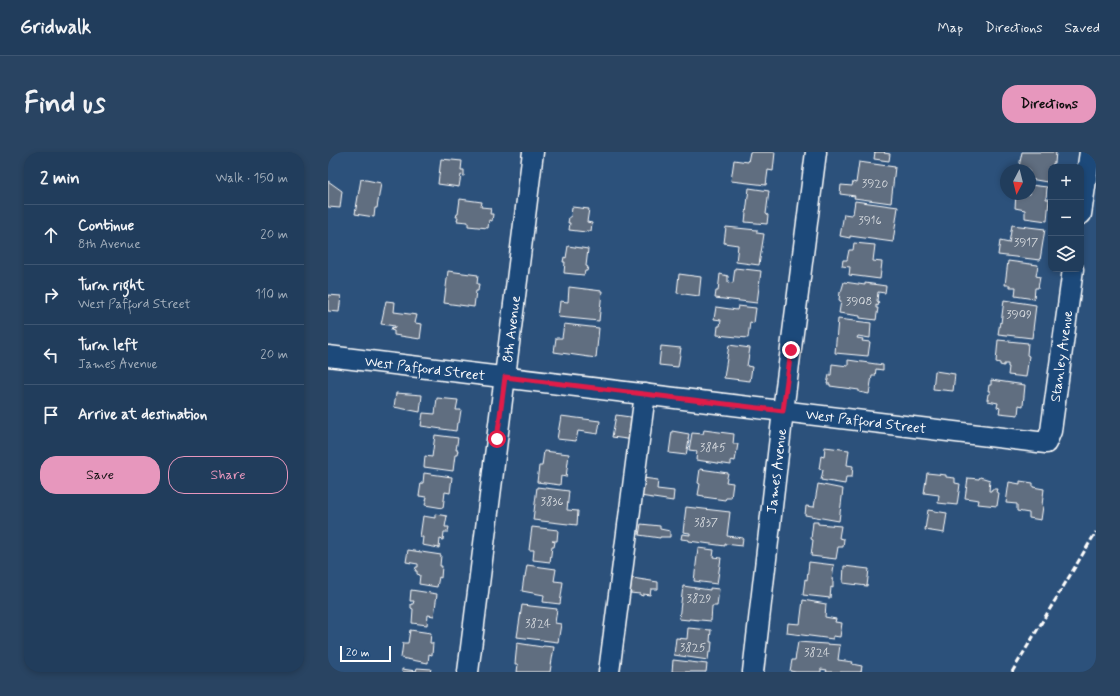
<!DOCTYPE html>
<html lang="en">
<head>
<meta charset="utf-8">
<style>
	:root { --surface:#213d5c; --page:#294462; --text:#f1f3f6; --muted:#a2aebb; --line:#3e5672; --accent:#e797bd }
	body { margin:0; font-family:Mynerve,sans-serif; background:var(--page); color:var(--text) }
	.controls { position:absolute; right:12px; top:12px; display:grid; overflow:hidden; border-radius:8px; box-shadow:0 2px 6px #0003 }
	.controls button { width:36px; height:36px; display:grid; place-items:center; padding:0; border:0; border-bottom:1px solid var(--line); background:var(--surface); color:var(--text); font:20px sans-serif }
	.compass { position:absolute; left:672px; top:12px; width:36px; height:36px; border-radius:50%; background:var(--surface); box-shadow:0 2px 6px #0003; rotate:187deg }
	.scale { position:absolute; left:12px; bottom:10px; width:51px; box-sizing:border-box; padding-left:4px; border:2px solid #fff; border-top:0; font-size:11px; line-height:14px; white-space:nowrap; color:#fff; -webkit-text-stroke:3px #1f4a7a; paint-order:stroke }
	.stop { position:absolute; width:12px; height:12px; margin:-9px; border:3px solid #e11d48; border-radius:50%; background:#fff }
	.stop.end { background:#e11d48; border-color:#fff; box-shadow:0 1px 4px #0008 }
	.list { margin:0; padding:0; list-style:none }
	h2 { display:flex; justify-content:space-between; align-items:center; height:52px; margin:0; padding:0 16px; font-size:17px }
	h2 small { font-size:13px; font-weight:400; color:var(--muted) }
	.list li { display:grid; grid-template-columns:26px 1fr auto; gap:12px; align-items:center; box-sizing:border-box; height:60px; padding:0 16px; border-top:1px solid var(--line) }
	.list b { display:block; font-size:15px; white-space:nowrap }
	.list p { margin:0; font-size:13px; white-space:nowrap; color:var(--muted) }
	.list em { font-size:13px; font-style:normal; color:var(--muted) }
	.actions { display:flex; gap:8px; padding:12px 16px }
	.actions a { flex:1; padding:9px 0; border:1px solid var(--accent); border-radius:16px; text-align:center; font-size:14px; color:var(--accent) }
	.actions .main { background:var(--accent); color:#111 }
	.icon { flex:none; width:22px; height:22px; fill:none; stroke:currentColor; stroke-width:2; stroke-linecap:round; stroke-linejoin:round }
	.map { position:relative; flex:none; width:768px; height:520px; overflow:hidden; border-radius:16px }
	header { display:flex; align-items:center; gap:24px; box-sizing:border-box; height:56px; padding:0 20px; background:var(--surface); border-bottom:1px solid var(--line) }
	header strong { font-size:19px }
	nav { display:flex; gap:22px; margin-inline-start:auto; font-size:14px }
	.intro { display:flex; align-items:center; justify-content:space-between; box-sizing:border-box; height:96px; padding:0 24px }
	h1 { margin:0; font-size:28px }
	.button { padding:10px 18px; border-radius:16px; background:var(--accent); color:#111; font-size:14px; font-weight:700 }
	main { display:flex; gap:24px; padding:0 24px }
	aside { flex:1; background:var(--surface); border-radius:16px; box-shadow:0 2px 6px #0003 }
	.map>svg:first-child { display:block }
	.building { fill:#606e80; stroke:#fff }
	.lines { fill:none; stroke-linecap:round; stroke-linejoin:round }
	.minor-casing { stroke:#fff; stroke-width:23 }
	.minor { stroke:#1f4a7a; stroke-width:20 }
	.rail { stroke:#fff; stroke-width:3; stroke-dasharray:6 3; stroke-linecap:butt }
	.route { stroke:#e11d48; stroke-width:5 }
	.labels { text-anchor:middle; stroke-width:3; stroke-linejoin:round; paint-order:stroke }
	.number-label { font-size:12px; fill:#d7dbdf }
	.street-label { font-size:14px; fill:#fff; stroke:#1f4a7a }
</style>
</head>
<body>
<header>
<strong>Gridwalk</strong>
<nav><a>Map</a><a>Directions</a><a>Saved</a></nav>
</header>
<div class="intro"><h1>Find us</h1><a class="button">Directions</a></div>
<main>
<aside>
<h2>2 min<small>Walk · 150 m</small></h2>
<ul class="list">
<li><svg class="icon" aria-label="ahead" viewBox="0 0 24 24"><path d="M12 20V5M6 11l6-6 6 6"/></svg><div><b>Continue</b><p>8th Avenue</p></div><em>20 m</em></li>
<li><svg class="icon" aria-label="right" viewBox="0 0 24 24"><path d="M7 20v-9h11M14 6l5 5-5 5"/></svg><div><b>Turn right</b><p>West Pafford Street</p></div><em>110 m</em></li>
<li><svg class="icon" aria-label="left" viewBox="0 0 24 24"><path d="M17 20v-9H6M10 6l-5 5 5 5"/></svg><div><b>Turn left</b><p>James Avenue</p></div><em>20 m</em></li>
<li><svg class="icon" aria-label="arrive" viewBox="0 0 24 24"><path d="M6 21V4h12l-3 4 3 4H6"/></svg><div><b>Arrive at destination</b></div></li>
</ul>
<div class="actions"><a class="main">Save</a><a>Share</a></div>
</aside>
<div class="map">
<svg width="768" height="520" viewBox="0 0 768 520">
	<rect width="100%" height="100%" fill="#2c517b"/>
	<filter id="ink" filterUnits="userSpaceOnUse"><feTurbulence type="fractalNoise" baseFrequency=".025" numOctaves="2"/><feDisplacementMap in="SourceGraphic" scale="8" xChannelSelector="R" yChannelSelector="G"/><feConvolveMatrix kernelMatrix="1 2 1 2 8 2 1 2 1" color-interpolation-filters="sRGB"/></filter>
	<g filter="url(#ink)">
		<!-- building -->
		<g class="building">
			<path d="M 422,0 L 447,0 L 445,19 L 440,18 L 438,33 L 403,29 L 406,8 L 420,10 Z"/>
			<path d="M 546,0 L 557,0 L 556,1 L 562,2 L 561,9 L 546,7 L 547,0 Z"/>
			<path d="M 694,0 L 728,0 L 727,11 L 725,11 L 725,15 L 723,15 L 723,20 L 721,19 L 719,30 L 702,27 L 701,17 L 691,15 Z"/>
			<path d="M 113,7 L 134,9 L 133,18 L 136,18 L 136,24 L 133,23 L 131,35 L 110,32 Z"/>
			<path d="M 531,10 L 567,15 L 563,51 L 526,46 L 527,44 L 512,42 L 513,33 L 524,34 L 525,30 L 528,31 Z"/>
			<path d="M 33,27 L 53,31 L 49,56 L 47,56 L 46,65 L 27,62 Z"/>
			<path d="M 0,29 L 14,39 L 12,56 L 0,55 Z"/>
			<path d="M 702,33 L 719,35 L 718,47 L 721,47 L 719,69 L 697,66 L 697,58 L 687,56 L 688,42 L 702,42 Z"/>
			<path d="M 421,36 L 441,39 L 438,62 L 440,63 L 439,72 L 417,70 Z"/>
			<path d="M 132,47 L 154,50 L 153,55 L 163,56 L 162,62 L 165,62 L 164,69 L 161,68 L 160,76 L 140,74 L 140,70 L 129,69 L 130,65 L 128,65 L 129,62 L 130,62 Z"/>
			<path d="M 527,49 L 570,55 L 565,90 L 522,84 L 522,86 L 512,84 L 516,62 L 523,63 L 524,62 L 525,62 Z"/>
			<path d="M 244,55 L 261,57 L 259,70 L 264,71 L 263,79 L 258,79 L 258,80 L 241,78 L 242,71 L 240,71 L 241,65 L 243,65 Z"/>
			<path d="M 684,73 L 717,77 L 712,108 L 670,103 L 672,89 L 681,91 Z"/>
			<path d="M 398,75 L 429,78 L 429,81 L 436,82 L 431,113 L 408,110 L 410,93 L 396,91 Z"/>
			<path d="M 526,91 L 547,93 L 545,109 L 554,110 L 552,127 L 521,123 L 522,115 L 514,114 L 515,108 L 519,108 L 521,98 L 525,98 Z"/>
			<path d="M 240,94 L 260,97 L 258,114 L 260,115 L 259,119 L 257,119 L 256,123 L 236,121 L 237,110 L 235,110 L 236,105 L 238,106 Z"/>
			<path d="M 680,109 L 710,113 L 708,124 L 712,125 L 710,136 L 707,136 L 706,147 L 687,144 L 688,135 L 682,135 L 682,133 L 677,133 Z"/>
			<path d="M 407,116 L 433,119 L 429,151 L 387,146 L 388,139 L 390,139 L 392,122 L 400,124 L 400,130 L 405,131 Z"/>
			<path d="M 120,119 L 150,123 L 149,132 L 151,132 L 150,139 L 148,139 L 146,155 L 116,151 Z"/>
			<path d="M 351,122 L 373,125 L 371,144 L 349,141 Z"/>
			<path d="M 516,130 L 537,133 L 537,131 L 558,134 L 557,141 L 550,140 L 549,149 L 551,150 L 550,154 L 548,153 L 548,156 L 550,156 L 548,168 L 532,166 L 532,164 L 511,161 L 513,149 L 511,148 L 512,140 L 513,140 Z"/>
			<path d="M 241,135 L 274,139 L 271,169 L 230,165 L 232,149 L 240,150 Z"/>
			<path d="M 0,143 L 13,144 L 11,160 L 0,159 Z"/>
			<path d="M 676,148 L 708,153 L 704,186 L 670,182 L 672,170 L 673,171 Z"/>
			<path d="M 58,149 L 67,150 L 66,160 L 89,163 L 87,171 L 94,172 L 92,187 L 66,183 L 66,179 L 63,178 L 64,175 L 67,176 L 67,174 L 53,172 Z"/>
			<path d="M 410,154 L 428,156 L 426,171 L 422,170 L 420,186 L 389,183 L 390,174 L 392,174 L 393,168 L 386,167 L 388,155 L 409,158 Z"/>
			<path d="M 510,167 L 543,171 L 542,186 L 530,184 L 529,186 L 535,187 L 534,189 L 542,190 L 540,204 L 507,201 Z"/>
			<path d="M 236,172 L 271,176 L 268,206 L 226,200 L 228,186 L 234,186 Z"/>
			<path d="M 670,188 L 700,191 L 699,203 L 701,204 L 698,225 L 680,223 L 681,215 L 680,215 L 680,212 L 676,212 L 676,214 L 672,213 L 672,211 L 668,210 Z"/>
			<path d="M 401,193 L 422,196 L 419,214 L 424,215 L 422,229 L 396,226 Z"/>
			<path d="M 333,194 L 353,196 L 350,215 L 331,213 Z"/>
			<path d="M 520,208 L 555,213 L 555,218 L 548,217 L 547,224 L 544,224 L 541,242 L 531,240 L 531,238 L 502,234 L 502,232 L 499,232 L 501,223 L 503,223 L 504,212 L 520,214 Z"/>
			<path d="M 607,219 L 627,222 L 625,239 L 605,237 Z"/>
			<path d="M 663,228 L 697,233 L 695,254 L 691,253 L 690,263 L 671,261 L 672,256 L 669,255 L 670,251 L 660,249 L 661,248 L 659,248 L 660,242 L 662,242 L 662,239 L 660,239 L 661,233 L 663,233 Z"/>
			<path d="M 68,241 L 94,243 L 92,260 L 66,255 Z"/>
			<path d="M 109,246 L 130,248 L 128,258 L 133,258 L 131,271 L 129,271 L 128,279 L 93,274 L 95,261 L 107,262 Z"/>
			<path d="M 288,263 L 309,266 L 306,288 L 284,285 Z"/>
			<path d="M 233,264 L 272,269 L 270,282 L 250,279 L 248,289 L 229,287 Z"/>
			<path d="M 376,278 L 406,282 L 405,292 L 410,292 L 407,309 L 403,308 L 403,313 L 368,308 L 369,299 L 361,298 L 364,281 L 375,282 Z"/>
			<path d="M 344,279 L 361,282 L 360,288 L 361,288 L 358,303 L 341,301 Z"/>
			<path d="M 107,283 L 130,286 L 128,298 L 130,298 L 129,303 L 127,303 L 125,319 L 96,315 L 97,304 L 104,305 Z"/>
			<path d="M 497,295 L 521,298 L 519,313 L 525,314 L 524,325 L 518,325 L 517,332 L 493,328 L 495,318 L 491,317 L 493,304 L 496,305 Z"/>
			<path d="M 216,299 L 241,302 L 238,325 L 233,324 L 232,333 L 209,330 L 211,314 L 214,314 Z"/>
			<path d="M 372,317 L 400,321 L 398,330 L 405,331 L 403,346 L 398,346 L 397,348 L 376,345 L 376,344 L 370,343 L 372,332 L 370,331 Z"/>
			<path d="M 96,321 L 124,325 L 122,341 L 117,340 L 115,356 L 97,353 L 99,345 L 91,344 L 93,331 L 95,331 Z"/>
			<path d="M 599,321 L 618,323 L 618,325 L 627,326 L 627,331 L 632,332 L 629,353 L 610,351 L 611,343 L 596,341 Z"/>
			<path d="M 652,325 L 662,328 L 661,339 L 663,339 L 664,337 L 669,337 L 668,340 L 671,341 L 669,354 L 650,352 L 651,348 L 637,346 L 640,326 L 651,327 Z"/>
			<path d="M 315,326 L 330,328 L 329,337 L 346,339 L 345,349 L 312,344 Z"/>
			<path d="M 692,329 L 705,331 L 705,335 L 716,337 L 714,353 L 715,354 L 713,368 L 701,366 L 701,361 L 689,359 L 689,352 L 678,351 L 681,330 L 692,332 Z"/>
			<path d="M 490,332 L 515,337 L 511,369 L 477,363 L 478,354 L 486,355 Z"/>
			<path d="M 209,335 L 241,339 L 239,358 L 250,359 L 249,373 L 205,368 Z"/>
			<path d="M 358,355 L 402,360 L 399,384 L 415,386 L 414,394 L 397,392 L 397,394 L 361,389 L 361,388 L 353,387 L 354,382 L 362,383 L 362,381 L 355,380 Z"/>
			<path d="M 600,358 L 619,361 L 616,381 L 597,378 Z"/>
			<path d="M 107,362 L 119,364 L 117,375 L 121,375 L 120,380 L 116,380 L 115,388 L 112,387 L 111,396 L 94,393 L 95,385 L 92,385 L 95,364 L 107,366 Z"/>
			<path d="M 485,370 L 490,370 L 490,372 L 513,374 L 511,386 L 516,387 L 515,395 L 510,395 L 508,407 L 483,404 L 485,388 L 483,387 Z"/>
			<path d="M 313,372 L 332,374 L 332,377 L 342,379 L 342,385 L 332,385 L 332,386 L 311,383 Z"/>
			<path d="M 204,375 L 230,378 L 229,389 L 224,389 L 227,390 L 226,395 L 224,395 L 222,410 L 205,408 L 206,398 L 201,398 Z"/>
			<path d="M 370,396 L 386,398 L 385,405 L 393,406 L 389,432 L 366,429 Z"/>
			<path d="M 80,398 L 113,403 L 112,414 L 114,414 L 113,426 L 111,425 L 109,435 L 91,432 L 92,423 L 89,422 L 89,419 L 87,419 L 88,415 L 90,415 L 90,412 L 78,410 Z"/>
			<path d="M 481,410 L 506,413 L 504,428 L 505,428 L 505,436 L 503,435 L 502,446 L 475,443 L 477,427 L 479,428 Z"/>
			<path d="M 199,413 L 228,417 L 226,429 L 235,430 L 232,452 L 215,450 L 216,443 L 194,439 L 196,425 L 197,425 Z"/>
			<path d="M 516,414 L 541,417 L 539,434 L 515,431 Z"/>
			<path d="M 304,426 L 330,430 L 330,437 L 323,437 L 322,443 L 315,442 L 315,444 L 312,443 L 312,442 L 302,441 Z"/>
			<path d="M 355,434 L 382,438 L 382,436 L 391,437 L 389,454 L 384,454 L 383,469 L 361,467 L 361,468 L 351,467 Z"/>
			<path d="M 83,438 L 109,442 L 106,464 L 100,463 L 99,473 L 84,471 L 85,457 L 83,456 L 83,452 L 85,452 L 86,449 L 82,449 Z"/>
			<path d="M 475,448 L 498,452 L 497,465 L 508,467 L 507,470 L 514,471 L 512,485 L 505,484 L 505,487 L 459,481 L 460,471 L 472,472 Z"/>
			<path d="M 194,453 L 229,457 L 227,471 L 233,472 L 230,490 L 189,485 Z"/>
			<path d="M 360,476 L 383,478 L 382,490 L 384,490 L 383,500 L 381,500 L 380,508 L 346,503 L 348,486 L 359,487 Z"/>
			<path d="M 82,478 L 103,481 L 102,491 L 105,491 L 104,503 L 101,502 L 100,511 L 73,506 L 75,491 L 80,491 Z"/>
			<path d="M 470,490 L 512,493 L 510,508 L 525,510 L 524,512 L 534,514 L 533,520 L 498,520 L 499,518 L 493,517 L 493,520 L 468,520 L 462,519 L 464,508 L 467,508 Z"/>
			<path d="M 189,491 L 214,495 L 215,494 L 226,495 L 222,520 L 189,520 L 190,512 L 187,512 Z"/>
			<path d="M 345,508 L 379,512 L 378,520 L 344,520 Z"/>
			<path d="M 89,516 L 103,517 L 102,520 L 74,520 L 74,517 L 88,519 Z"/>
		</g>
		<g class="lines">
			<defs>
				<g id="minor">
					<path d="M 753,62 L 762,0"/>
					<path d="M 0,204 L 718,291 L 723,279 L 745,117"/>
					<path d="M 140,520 L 205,0"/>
					<path d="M 281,520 L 317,242"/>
					<path d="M 425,520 L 455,259 L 488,0"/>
				</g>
			</defs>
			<!-- minor casing -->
			<use href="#minor" class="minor-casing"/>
			<!-- minor -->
			<use href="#minor" class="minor"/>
			<!-- rail -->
			<path class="rail" d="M 684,520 L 768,380"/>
		</g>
	</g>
	<g class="lines" filter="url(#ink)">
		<!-- route -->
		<path class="route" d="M 169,287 L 177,225 L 455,259 L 463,198"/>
	</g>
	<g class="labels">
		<!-- number labels -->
		<g class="number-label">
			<text x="547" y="35">3920</text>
			<text x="542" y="72">3916</text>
			<text x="698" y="94">3917</text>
			<text x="531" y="153">3908</text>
			<text x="691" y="166">3909</text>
			<text x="385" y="299">3845</text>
			<text x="224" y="353">3836</text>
			<text x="378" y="374">3837</text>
			<text x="371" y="450">3829</text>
			<text x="210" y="475">3824</text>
			<text x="365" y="499">3825</text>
			<text x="489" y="504">3824</text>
		</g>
		<!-- street labels -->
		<g class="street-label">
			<text transform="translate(183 177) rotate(-83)" y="5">8th Avenue</text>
			<text transform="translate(733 204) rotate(-82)" y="5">Stanley Avenue</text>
			<text transform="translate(97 216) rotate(7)" y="5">West Pafford Street</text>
			<text transform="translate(538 269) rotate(7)" y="5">West Pafford Street</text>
			<text transform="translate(448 319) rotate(-83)" y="5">James Avenue</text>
		</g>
	</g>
</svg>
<div class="controls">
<button>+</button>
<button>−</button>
<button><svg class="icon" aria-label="layers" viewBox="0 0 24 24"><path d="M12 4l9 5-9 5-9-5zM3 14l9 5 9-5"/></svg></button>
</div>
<svg class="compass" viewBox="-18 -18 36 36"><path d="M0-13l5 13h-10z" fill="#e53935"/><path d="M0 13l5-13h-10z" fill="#a2aebb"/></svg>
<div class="scale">20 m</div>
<div class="stop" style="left:169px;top:287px"></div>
<div class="stop end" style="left:463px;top:198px"></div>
</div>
</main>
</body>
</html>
